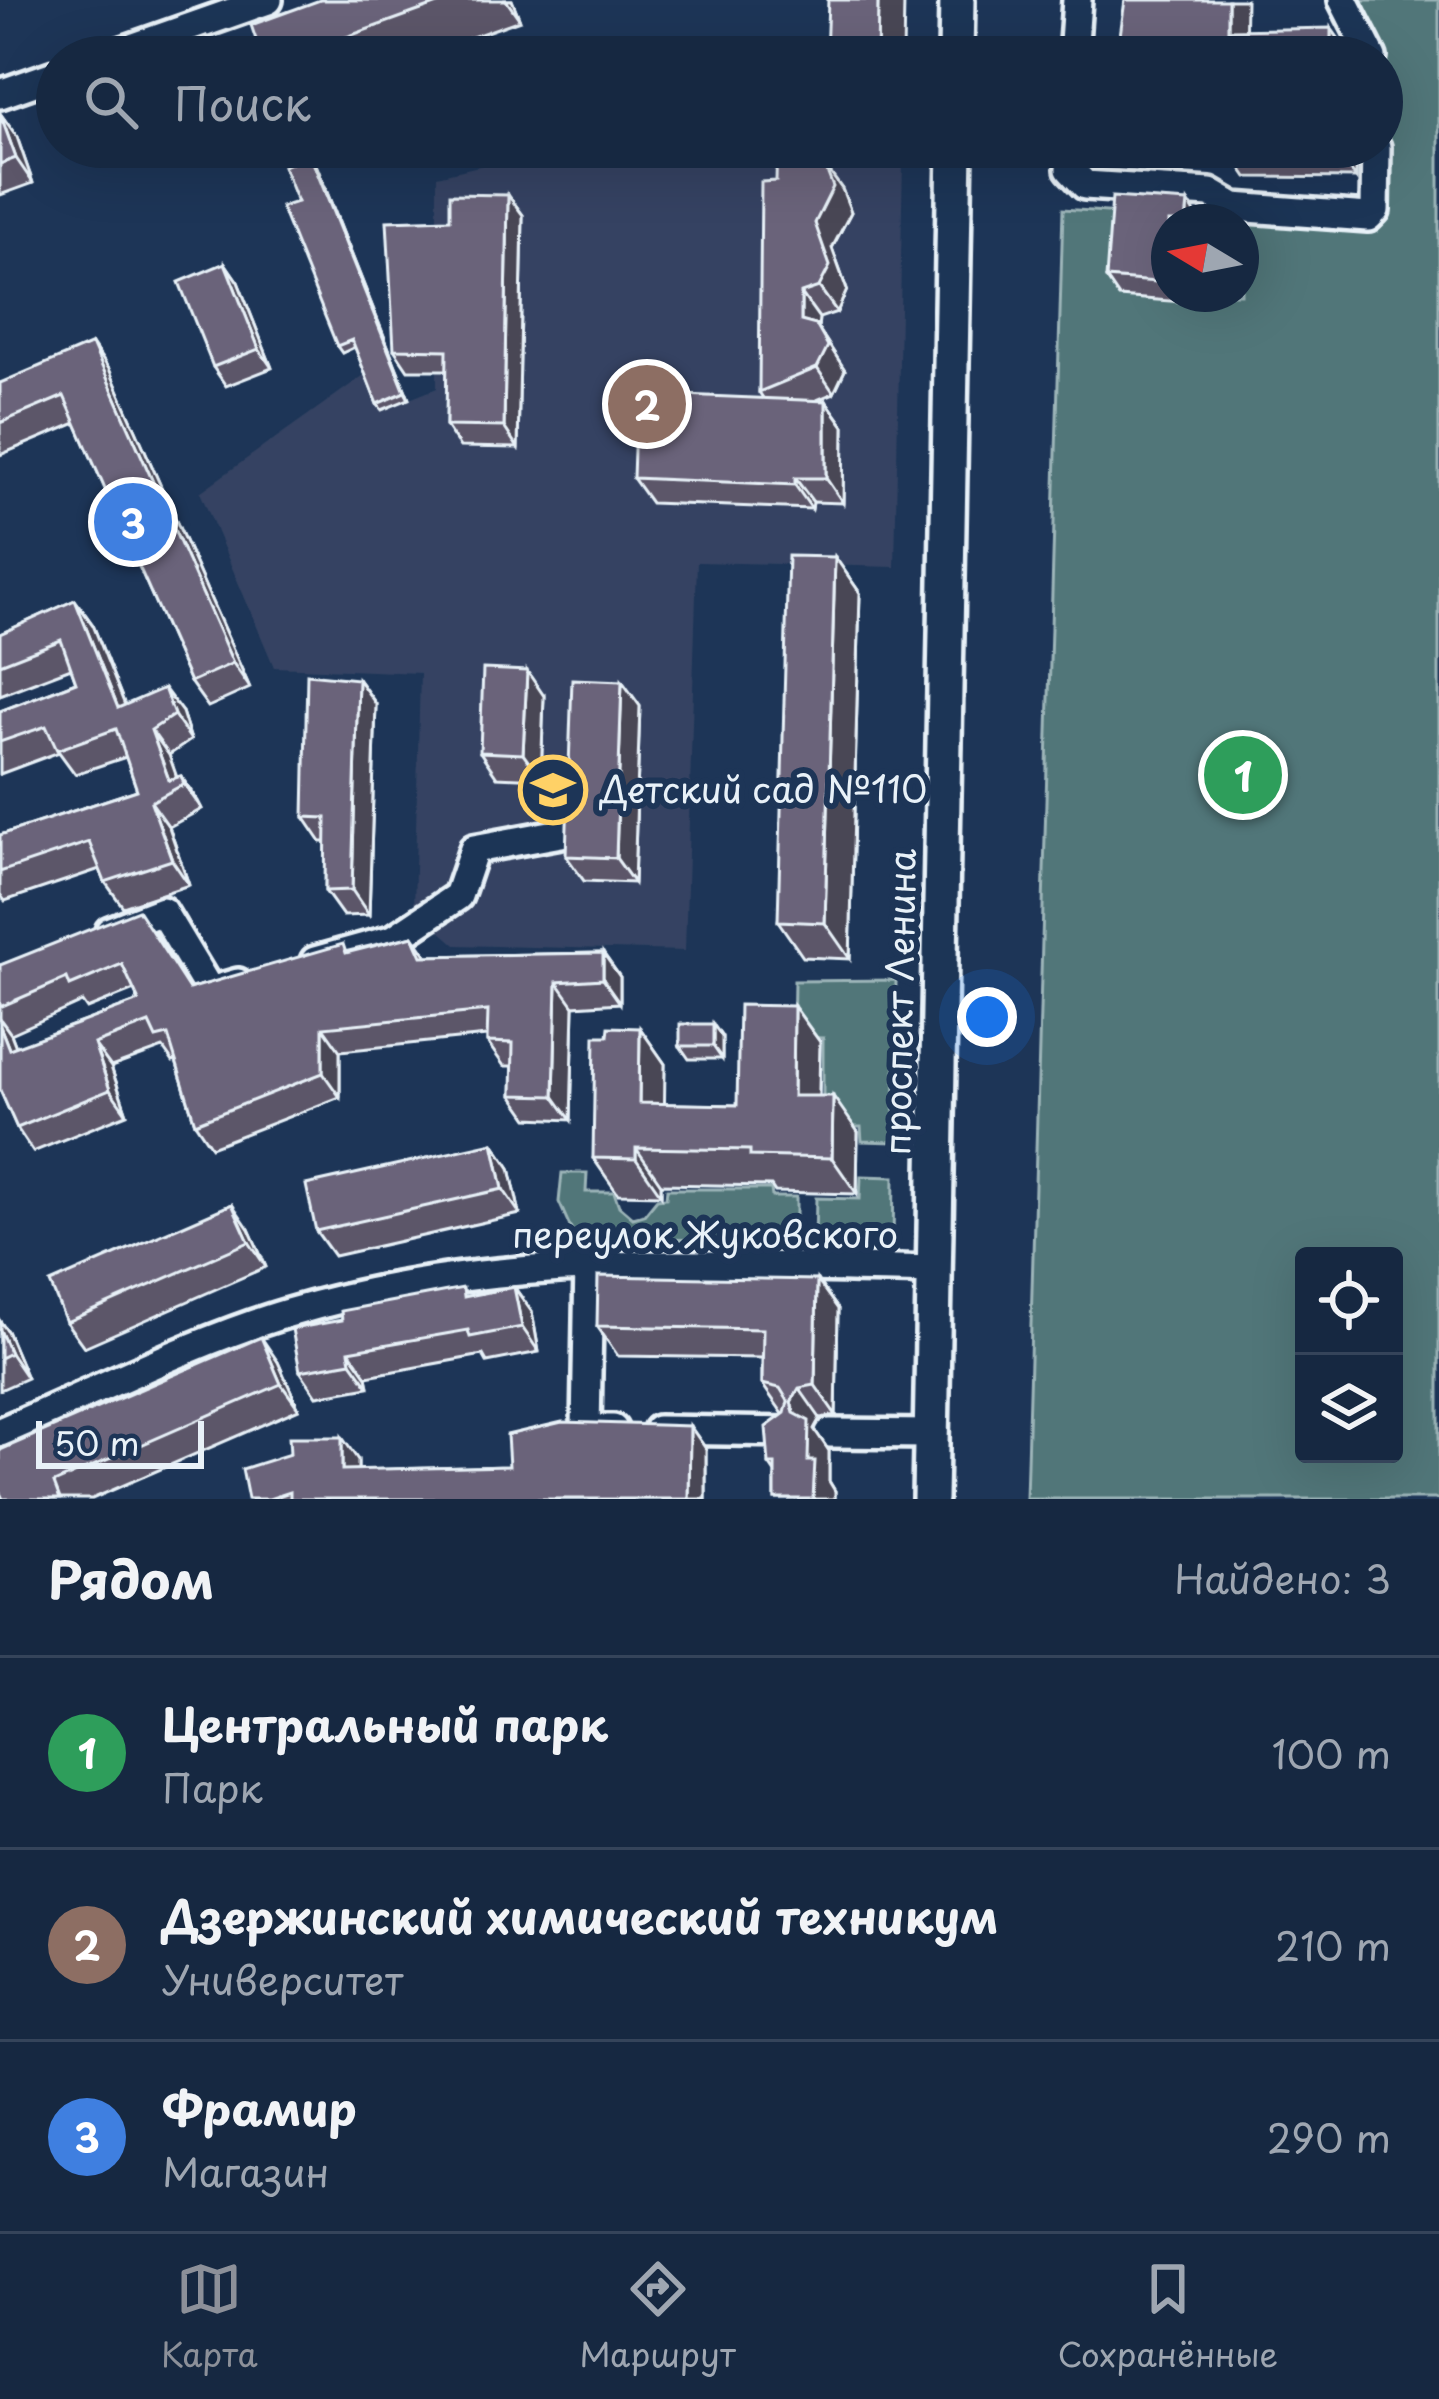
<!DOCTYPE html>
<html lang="ru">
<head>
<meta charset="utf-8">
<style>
	:root { --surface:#162841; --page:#1f3048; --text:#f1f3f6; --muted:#9ea6b1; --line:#35445a; --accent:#8c9099 }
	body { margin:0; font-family:"Playpen Sans",sans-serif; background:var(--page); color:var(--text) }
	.controls { position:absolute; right:36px; bottom:36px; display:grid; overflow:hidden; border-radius:12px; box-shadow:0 12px 48px #0002 }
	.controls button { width:108px; height:108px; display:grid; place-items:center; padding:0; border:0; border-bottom:3px solid var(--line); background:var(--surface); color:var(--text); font:60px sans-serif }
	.compass { position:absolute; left:1151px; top:204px; width:108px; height:108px; border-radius:50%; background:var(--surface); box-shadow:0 12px 48px #0002; rotate:280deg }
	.scale { position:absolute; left:36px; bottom:30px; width:168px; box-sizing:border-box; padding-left:12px; border:6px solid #e8f1f8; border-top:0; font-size:33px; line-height:42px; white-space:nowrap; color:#e8f1f8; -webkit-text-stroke:9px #1d3557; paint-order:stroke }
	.you { position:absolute; left:987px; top:1017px; width:42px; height:42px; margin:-30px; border:9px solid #fff; border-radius:50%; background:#1a73e8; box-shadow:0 0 0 18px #1a73e833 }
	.badge { display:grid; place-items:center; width:78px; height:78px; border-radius:50%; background:var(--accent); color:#fff; font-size:39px; font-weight:700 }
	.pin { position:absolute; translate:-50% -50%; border:6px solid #fff; box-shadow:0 3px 12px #0006 }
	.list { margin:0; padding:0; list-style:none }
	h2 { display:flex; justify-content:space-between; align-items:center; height:156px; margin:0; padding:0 48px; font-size:51px }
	h2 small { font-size:39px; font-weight:400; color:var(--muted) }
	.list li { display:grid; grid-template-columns:78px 1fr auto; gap:36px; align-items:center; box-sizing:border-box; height:192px; padding:0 48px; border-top:3px solid var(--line) }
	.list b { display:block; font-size:45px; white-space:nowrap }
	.list p { margin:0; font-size:39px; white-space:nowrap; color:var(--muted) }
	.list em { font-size:39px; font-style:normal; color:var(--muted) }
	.icon { flex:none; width:66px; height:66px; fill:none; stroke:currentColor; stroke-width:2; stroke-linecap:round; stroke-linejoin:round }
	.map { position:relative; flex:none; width:1439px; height:1499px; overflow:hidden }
	.search { position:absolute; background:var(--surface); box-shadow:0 12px 48px #0002; left:36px; right:36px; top:36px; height:132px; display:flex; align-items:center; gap:30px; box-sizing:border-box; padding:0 42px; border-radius:66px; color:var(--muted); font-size:45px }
	.sheet { height:732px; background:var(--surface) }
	nav { display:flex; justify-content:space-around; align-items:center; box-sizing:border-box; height:168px; border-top:3px solid var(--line); background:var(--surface); font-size:33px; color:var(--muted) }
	nav a { display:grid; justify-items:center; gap:6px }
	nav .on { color:var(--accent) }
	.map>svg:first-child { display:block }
	.built { fill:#344362 }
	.green { fill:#517679; stroke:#9cb4b8; stroke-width:3; fill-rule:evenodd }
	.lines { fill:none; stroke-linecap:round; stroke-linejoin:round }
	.minor-casing { stroke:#e8f1f8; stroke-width:36 }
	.major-casing { stroke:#e8f1f8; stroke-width:42 }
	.minor { stroke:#1d3557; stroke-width:27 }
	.major { stroke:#1d3557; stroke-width:33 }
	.wall { fill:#5b5669; stroke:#e8f1f8; stroke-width:3; fill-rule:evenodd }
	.shaded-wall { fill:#4a4655; stroke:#e8f1f8; stroke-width:3 }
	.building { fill:#6a647a; stroke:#e8f1f8; stroke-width:3 }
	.labels { text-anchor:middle; stroke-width:12; stroke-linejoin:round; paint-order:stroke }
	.poi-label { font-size:36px; fill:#e8f1f8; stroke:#1d3557; text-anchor:start }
	.street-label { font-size:36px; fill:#e8f1f8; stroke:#1d3557 }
</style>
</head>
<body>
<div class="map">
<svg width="1439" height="1499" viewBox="0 0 1439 1499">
	<rect width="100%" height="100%" fill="#1d3557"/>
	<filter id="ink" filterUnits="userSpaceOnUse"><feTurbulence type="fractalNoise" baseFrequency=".00833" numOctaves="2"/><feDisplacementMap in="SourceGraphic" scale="24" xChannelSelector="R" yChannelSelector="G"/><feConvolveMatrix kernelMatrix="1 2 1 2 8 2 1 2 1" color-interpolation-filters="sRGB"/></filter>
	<g filter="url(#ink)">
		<!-- built -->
		<path class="built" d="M 558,147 L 832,147 L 832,156 L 903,158 L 895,567 L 697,562 L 685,951 L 456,945 L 414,908 L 420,673 L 274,667 L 200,492 L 367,373 L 382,410 L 437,388 L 437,176 Z"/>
		<!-- green -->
		<g class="green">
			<path d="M 1338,0 L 1439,0 L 1439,1499 L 1026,1499 L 1063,209 L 1359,229 L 1362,147 L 1382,147 L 1382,57 ZM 1169,222 L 1241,222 L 1241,294 L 1169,294 ZM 1304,1256 L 1394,1256 L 1394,1454 L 1304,1454 Z"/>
			<path d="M 896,980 L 894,1142 L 862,1141 L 861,1127 L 823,1127 L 823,1038 L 793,1037 L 794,981 Z"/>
			<path d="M 562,1173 L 587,1173 L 586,1192 L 614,1192 L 619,1206 L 633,1218 L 644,1215 L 657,1199 L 666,1198 L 667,1189 L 771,1189 L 772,1197 L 796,1197 L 796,1241 L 575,1238 L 559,1202 Z"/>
			<path d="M 861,1176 L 894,1177 L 893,1243 L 815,1242 L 816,1198 L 860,1199 Z"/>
		</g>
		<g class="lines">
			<defs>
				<g id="minor">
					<path d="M 1343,0 L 1372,57"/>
					<path d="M 106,57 L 268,0"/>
					<path d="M 1073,57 L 1077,0"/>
					<path d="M 0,94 L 57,74"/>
					<path d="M 1071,147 L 1070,169 L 1085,185 L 1210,193 L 1234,207 L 1368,217 L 1375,210 L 1376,147"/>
					<path d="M 110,931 L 162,911 L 210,991 L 238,983"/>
					<path d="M 315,961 L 394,939 L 458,896 L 474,849 L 561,833"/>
					<path d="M 589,1264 L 586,1429 L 613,1429"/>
					<path d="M 658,1430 L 791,1432"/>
					<path d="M 0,1432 C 90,1394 196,1340 288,1313 C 502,1249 714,1266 934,1270"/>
					<path d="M 830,1433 L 931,1434"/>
				</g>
				<g id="major">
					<path d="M 956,57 L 957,0"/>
					<path d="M 930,1499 L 955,147"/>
				</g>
			</defs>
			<!-- minor casing -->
			<use href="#minor" class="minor-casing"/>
			<!-- major casing -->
			<use href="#major" class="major-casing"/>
			<!-- minor -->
			<use href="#minor" class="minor"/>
			<!-- major -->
			<use href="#major" class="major"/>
		</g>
		<!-- wall -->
		<g class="wall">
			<path d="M 320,0 L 512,0 L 520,20 L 416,57 L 262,57 Z"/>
			<path d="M 0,113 L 17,137 L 33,183 L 0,195 Z"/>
			<path d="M 105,147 L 158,147 L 116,162 Z"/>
			<path d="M 537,147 L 557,147 L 541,152 Z"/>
			<path d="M 1356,150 L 1356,178 L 1247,177 L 1230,152 Z"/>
			<path d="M 820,161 L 842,189 L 851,212 L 832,248 L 847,290 L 837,312 L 819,318 L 818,328 L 845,370 L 834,393 L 817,400 L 826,401 L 844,426 L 843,503 L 813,502 L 812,509 L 651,503 L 633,478 L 763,398 L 759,392 L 776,181 Z"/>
			<path d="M 315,162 L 409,399 L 382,410 L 377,404 L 355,347 L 342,353 L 337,346 L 297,202 Z"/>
			<path d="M 508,195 L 523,215 L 518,448 L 460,447 L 446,426 L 447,370 L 408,370 L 394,349 L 450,219 Z"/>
			<path d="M 1169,222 L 1169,294 L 1196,294 L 1195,303 L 1119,297 L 1106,278 Z"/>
			<path d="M 225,263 L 238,282 L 272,368 L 226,386 L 213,367 Z"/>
			<path d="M 109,369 L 250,688 L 208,707 L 190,682 L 76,423 L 0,455 L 0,383 Z"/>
			<path d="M 835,557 L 860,593 L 850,959 L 803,957 L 778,921 Z"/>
			<path d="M 75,600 L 93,625 L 125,705 L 182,712 L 191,740 L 169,755 L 176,777 L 181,776 L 202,809 L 169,827 L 189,885 L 123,907 L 105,882 L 100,869 L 5,901 L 0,894 L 0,835 L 137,790 L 126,757 L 75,774 L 59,752 L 0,774 L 0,711 L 76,682 L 71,668 L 0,695 L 0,634 Z"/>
			<path d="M 358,679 L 376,704 L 369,915 L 343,916 L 325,891 L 326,842 L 321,842 L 304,817 Z"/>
			<path d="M 544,696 L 541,779 L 497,777 L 480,752 Z"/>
			<path d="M 640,706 L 634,883 L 584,881 L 566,856 Z"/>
			<path d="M 154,933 L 190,988 L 413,936 L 427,956 L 603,953 L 620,977 L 620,1003 L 574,1006 L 571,1120 L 528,1118 L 512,1095 L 513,1066 L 504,1066 L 487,1042 L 487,1036 L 340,1051 L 340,1097 L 211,1147 L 195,1123 L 176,1061 L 173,1062 L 163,1048 L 111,1067 L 127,1114 L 33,1152 L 17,1128 L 0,1090 L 0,965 ZM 134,990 L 139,1001 L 16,1047 L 11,1034 L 82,1002 L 87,1009 Z"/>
			<path d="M 640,1028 L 665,1064 L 664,1104 L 737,1105 L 820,1042 L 819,1096 L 858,1132 L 857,1194 L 775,1192 L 771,1186 L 661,1184 L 661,1195 L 618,1194 L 593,1158 Z"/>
			<path d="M 722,1037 L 722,1059 L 689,1059 L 680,1046 Z"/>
			<path d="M 493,1143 L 510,1168 L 520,1214 L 334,1256 L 316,1231 Z"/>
			<path d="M 249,1229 L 266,1267 L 84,1347 L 66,1322 Z"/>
			<path d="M 817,1280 L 838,1309 L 836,1415 L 820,1418 L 814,1429 L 829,1451 L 829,1481 L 835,1491 L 835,1499 L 775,1499 L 775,1473 L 769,1464 L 783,1414 L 762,1384 L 762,1358 L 618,1356 L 597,1326 Z"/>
			<path d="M 514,1287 L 532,1312 L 539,1352 L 487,1362 L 483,1355 L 367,1376 L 369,1387 L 317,1396 L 300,1371 L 468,1296 Z"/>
			<path d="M 0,1321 L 7,1331 L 27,1378 L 0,1390 Z"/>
			<path d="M 278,1362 L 299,1409 L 92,1499 L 3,1499 Z"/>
			<path d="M 690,1426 L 706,1449 L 706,1499 L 248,1499 L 358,1460 L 358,1470 L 509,1466 Z"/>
		</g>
		<!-- shaded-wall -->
		<g class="shaded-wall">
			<path d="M 506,0 L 512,0 L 520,20 Z"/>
			<path d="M 878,0 L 904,0 L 903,57 L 877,57 Z"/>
			<path d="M 1228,0 L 1246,0 L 1245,55 L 1228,30 Z"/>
			<path d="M 1331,28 L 1349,53 L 1349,57 L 1331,57 Z"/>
			<path d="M 206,36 L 221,57 L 214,57 Z"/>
			<path d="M 0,113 L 17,137 L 33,183 L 16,158 Z"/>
			<path d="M 803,147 L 810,147 L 820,161 L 820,183 L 803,158 Z"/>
			<path d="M 1338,147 L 1354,147 L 1356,150 L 1356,178 L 1338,153 Z"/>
			<path d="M 310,155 L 315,162 L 409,399 L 405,392 Z"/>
			<path d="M 824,164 L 842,189 L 851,212 L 832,248 L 847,290 L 837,312 L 819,287 L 815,223 Z"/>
			<path d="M 508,195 L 523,215 L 518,448 L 504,427 Z"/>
			<path d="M 1188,202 L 1201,222 L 1186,222 Z"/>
			<path d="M 225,263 L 238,282 L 272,368 L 259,349 Z"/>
			<path d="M 801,293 L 819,318 L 818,328 L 845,370 L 834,393 L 817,368 L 801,321 Z"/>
			<path d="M 92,344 L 109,369 L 250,688 L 233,663 Z"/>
			<path d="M 826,401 L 844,426 L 843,503 L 826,478 Z"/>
			<path d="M 795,478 L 813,502 L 812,509 L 795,485 Z"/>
			<path d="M 835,557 L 860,593 L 850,959 L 825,923 Z"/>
			<path d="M 75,600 L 93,625 L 136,733 L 118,708 Z"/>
			<path d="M 527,671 L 544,696 L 541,779 L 523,754 Z"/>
			<path d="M 358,679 L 376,704 L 369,915 L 352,890 Z"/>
			<path d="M 622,681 L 640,706 L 634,883 L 616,858 Z"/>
			<path d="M 164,688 L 182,712 L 191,740 L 174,715 Z"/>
			<path d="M 151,730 L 169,755 L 180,786 L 169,780 Z"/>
			<path d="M 181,776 L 198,801 L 202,809 L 184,784 Z"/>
			<path d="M 151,802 L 169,827 L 189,885 L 172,860 Z"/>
			<path d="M 603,953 L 620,977 L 620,1003 L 603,979 Z"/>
			<path d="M 557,982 L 574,1006 L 571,1120 L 554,1096 Z"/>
			<path d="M 794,1006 L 820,1042 L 818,1132 L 793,1096 Z"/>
			<path d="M 0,1019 L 11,1034 L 26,1073 L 9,1049 L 0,1026 Z"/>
			<path d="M 713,1024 L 722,1037 L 722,1059 L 713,1046 Z"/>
			<path d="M 323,1027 L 340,1051 L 340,1097 L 323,1073 Z"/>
			<path d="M 640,1028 L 665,1064 L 664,1139 L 639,1103 Z"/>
			<path d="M 94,1044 L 111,1067 L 127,1114 L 110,1090 Z"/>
			<path d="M 833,1096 L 858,1132 L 857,1194 L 832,1158 Z"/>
			<path d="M 493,1143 L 510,1168 L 520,1214 L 503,1189 Z"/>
			<path d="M 636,1148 L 661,1184 L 661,1195 L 636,1159 Z"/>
			<path d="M 232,1204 L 249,1229 L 266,1267 L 249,1242 Z"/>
			<path d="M 817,1280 L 838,1309 L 836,1415 L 815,1385 Z"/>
			<path d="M 514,1287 L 532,1312 L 539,1352 L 522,1327 Z"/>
			<path d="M 0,1321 L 7,1331 L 27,1378 L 10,1353 L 0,1330 Z"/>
			<path d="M 261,1337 L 278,1362 L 299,1409 L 281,1384 Z"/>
			<path d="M 349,1351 L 367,1376 L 369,1387 L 351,1362 Z"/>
			<path d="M 799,1388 L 820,1418 L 814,1429 L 829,1451 L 829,1481 L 835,1491 L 835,1499 L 813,1499 L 808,1461 L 791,1402 Z"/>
			<path d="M 690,1426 L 706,1449 L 706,1499 L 689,1499 Z"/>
			<path d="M 342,1437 L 358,1460 L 358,1493 L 342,1470 Z"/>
		</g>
		<!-- building -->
		<g class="building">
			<path d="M 320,0 L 449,0 L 291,57 L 262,57 L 251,25 Z"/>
			<path d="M 828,0 L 878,0 L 877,57 L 826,57 Z"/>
			<path d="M 1125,0 L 1228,0 L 1228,30 L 1331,28 L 1331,57 L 1117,57 Z"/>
			<path d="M 206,36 L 214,57 L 147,57 Z"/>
			<path d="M 585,40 L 590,57 L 530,57 Z"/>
			<path d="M 0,114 L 16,158 L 0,164 Z"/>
			<path d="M 777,147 L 803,147 L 803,158 L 824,164 L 833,187 L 815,223 L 830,266 L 819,287 L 801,293 L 801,321 L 816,325 L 828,346 L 817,368 L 759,392 L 761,182 L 776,181 Z"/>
			<path d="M 1230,147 L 1338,147 L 1338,153 L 1230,152 Z"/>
			<path d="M 310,155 L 405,392 L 377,404 L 352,340 L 337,346 L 281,207 L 297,202 L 283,166 Z"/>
			<path d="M 450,194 L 508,195 L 504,427 L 446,426 L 447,350 L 394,349 L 387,221 L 450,219 Z"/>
			<path d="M 1112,197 L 1188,202 L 1186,222 L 1169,222 L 1169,283 L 1106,278 Z"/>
			<path d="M 225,263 L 259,349 L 213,367 L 179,282 Z"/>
			<path d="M 92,344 L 233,663 L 190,682 L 64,396 L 0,423 L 0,383 Z"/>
			<path d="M 636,393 L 826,401 L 826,478 L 795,478 L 795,485 L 633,478 Z"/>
			<path d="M 788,556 L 835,557 L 825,923 L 778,921 Z"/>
			<path d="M 75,600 L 118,708 L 164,688 L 174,715 L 151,730 L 169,780 L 181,776 L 184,784 L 151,802 L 172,860 L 105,882 L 89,842 L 0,872 L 0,835 L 137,790 L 116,729 L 57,750 L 46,726 L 0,742 L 0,711 L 76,682 L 61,640 L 0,664 L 0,634 Z"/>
			<path d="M 483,669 L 527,671 L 523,754 L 480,752 Z"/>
			<path d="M 307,674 L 358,679 L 352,890 L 325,891 L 326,818 L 304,817 Z"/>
			<path d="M 572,679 L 622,681 L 616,858 L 566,856 Z"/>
			<path d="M 138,910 L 189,989 L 343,944 L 346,953 L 413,936 L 422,956 L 603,953 L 603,979 L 557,982 L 554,1096 L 512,1095 L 513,1043 L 487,1042 L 488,1011 L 323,1027 L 323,1073 L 195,1123 L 168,1035 L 156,1038 L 149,1023 L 94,1044 L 110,1090 L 17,1128 L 0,1090 L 0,1026 L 9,1049 L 139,1001 L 122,964 L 70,986 L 67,978 L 0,1007 L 0,965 Z"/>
			<path d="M 739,1005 L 794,1006 L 793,1096 L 833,1096 L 832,1158 L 750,1156 L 750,1150 L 636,1148 L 636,1159 L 593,1158 L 595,1036 L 608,1036 L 609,1027 L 640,1028 L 639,1103 L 737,1105 Z"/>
			<rect x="680" y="1024" width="33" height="22"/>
			<path d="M 493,1143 L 503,1189 L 316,1231 L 306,1185 Z"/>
			<path d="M 232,1204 L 249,1242 L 66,1322 L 50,1283 Z"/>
			<path d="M 598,1276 L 817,1280 L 815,1385 L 799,1388 L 791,1402 L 794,1413 L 809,1421 L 808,1461 L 815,1461 L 813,1499 L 775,1499 L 775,1464 L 769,1464 L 766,1427 L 785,1413 L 788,1401 L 780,1388 L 762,1384 L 763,1329 L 597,1326 Z"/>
			<path d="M 514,1287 L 522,1327 L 470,1337 L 468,1330 L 349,1351 L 351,1362 L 300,1371 L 292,1329 L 342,1320 L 341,1311 L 463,1288 L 464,1297 Z"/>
			<path d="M 0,1330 L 10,1353 L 0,1358 Z"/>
			<path d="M 261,1337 L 281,1384 L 54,1483 L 60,1499 L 3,1499 L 0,1493 L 0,1450 Z"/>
			<path d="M 562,1422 L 690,1426 L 689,1499 L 290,1499 L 290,1492 L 269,1499 L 248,1499 L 242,1469 L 290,1454 L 289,1437 L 342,1437 L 342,1470 L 509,1466 L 507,1435 Z"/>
		</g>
	</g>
	<!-- icons -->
	<defs>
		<symbol id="school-ring" viewBox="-11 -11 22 22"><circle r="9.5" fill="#1d3557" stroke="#ffd166" stroke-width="1.5"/><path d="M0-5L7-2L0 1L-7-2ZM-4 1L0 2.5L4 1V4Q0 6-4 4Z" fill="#ffd166"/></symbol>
	</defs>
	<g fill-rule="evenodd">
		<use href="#school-ring" x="515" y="752" width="76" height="76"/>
	</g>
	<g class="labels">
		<!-- poi labels -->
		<g class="poi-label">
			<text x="600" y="803">Детский сад №110</text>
		</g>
		<!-- street labels -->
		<g class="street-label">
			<text transform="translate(900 1002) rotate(-89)" y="13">проспект Ленина</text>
			<text x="705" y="1248">переулок Жуковского</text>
		</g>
	</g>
</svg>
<div class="controls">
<button><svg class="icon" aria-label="locate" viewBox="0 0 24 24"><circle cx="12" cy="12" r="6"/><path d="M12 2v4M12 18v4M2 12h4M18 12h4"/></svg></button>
<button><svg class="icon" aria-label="layers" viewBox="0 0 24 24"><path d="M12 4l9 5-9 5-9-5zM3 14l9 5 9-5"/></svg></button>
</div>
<svg class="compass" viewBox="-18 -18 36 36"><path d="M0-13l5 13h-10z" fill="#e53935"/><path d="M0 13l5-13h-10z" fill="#9ea6b1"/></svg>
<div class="scale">50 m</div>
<div class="you"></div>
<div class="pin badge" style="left:1243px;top:775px;background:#2e9e5b">1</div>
<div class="pin badge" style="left:647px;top:404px;background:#8d6e63">2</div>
<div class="pin badge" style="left:133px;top:522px;background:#3f7fe0">3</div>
<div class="search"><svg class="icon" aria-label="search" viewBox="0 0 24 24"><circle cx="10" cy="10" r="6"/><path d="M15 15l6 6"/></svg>Поиск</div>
</div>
<section class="sheet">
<h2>Рядом<small>Найдено: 3</small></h2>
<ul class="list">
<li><span class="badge" style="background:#2e9e5b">1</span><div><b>Центральный парк</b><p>Парк</p></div><em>100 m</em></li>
<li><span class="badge" style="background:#8d6e63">2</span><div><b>Дзержинский химический техникум</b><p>Университет</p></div><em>210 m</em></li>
<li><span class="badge" style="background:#3f7fe0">3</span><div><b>Фрамир</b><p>Магазин</p></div><em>290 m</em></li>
</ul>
</section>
<nav>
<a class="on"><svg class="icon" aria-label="map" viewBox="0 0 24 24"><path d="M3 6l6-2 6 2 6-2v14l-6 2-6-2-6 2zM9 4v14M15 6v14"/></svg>Карта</a>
<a><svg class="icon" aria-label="directions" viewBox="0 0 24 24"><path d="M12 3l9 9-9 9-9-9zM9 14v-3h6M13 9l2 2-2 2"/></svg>Маршрут</a>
<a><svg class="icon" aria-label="saved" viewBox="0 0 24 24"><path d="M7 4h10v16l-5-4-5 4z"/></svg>Сохранённые</a>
</nav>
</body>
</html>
